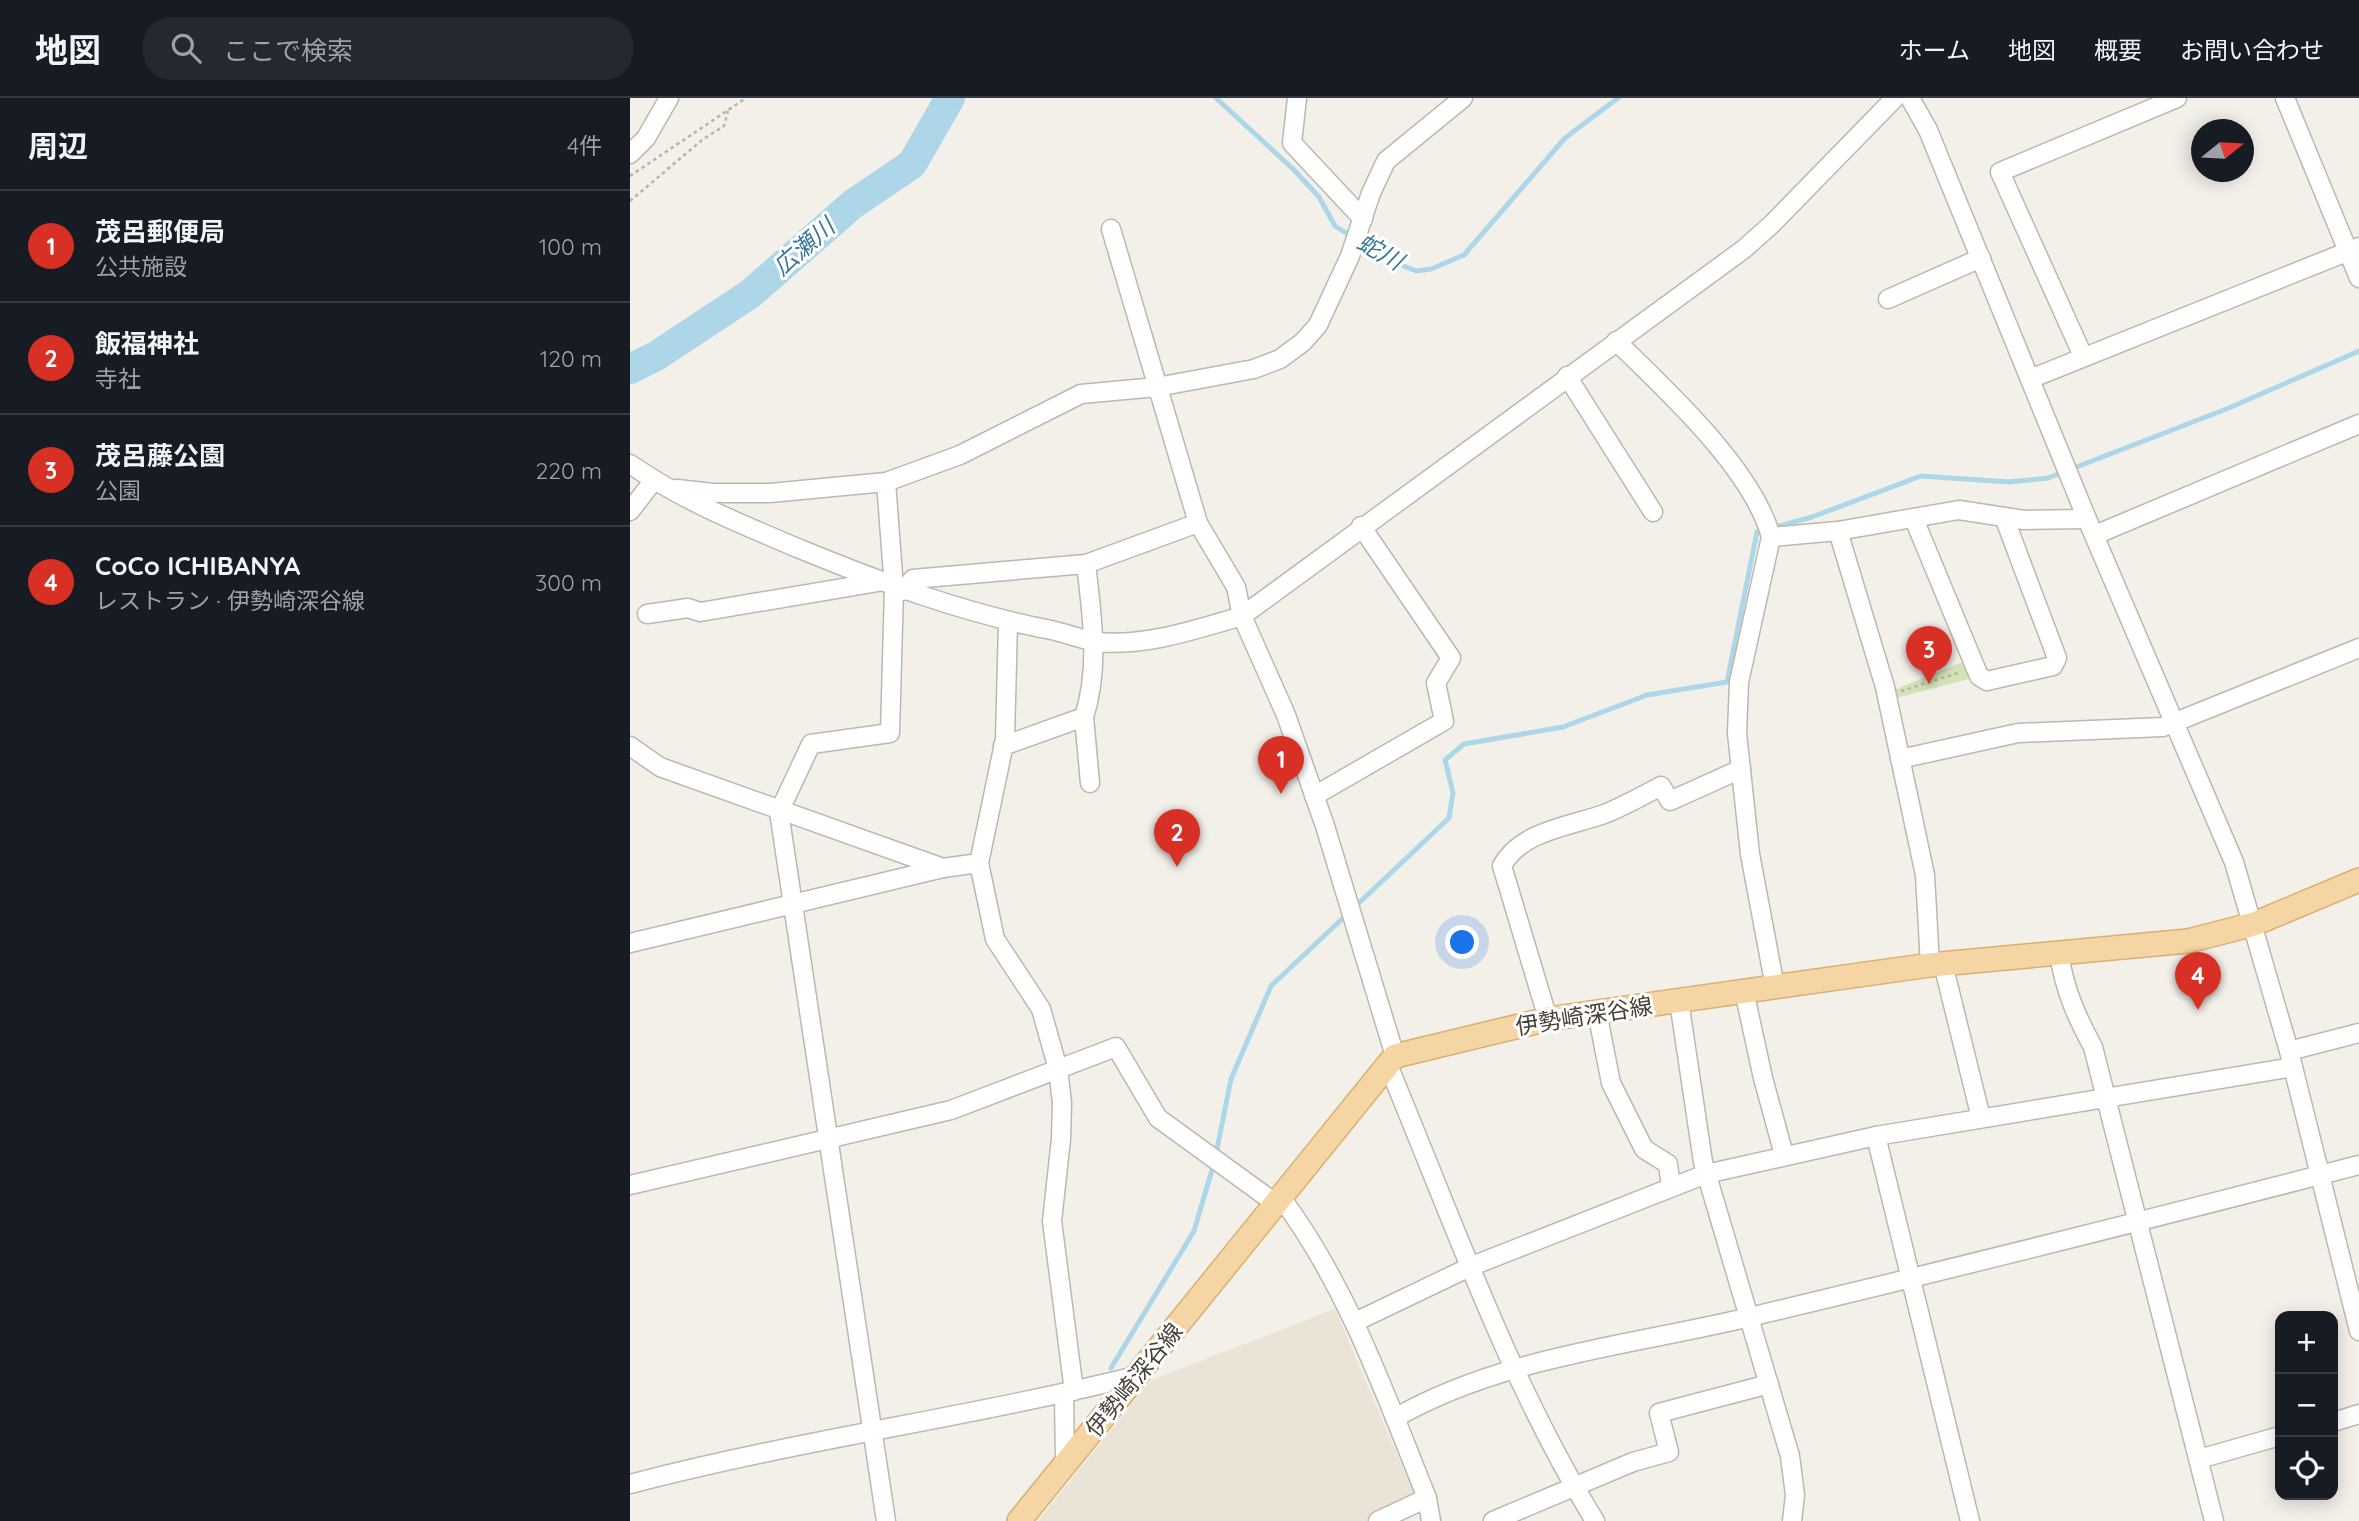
<!DOCTYPE html>
<html lang="ja">
<head>
<meta charset="utf-8">
<style>
	:root { --surface:#171b24; --page:#242831; --text:#f1f3f6; --muted:#9ea1a6; --line:#363941; --accent:#d93025 }
	body { margin:0; font-family:Quicksand,"Noto Sans JP",sans-serif; background:var(--page); color:var(--text) }
	.controls { position:absolute; right:21px; bottom:21px; display:grid; overflow:hidden; border-radius:14px; box-shadow:0 4px 18px #0003 }
	.controls button { width:63px; height:63px; display:grid; place-items:center; padding:0; border:0; border-bottom:2px solid var(--line); background:var(--surface); color:var(--text); font:35px sans-serif }
	.compass { position:absolute; left:1561px; top:21px; width:63px; height:63px; border-radius:50%; background:var(--surface); box-shadow:0 4px 18px #0003; rotate:72deg }
	.you { position:absolute; left:833px; top:845px; width:24px; height:24px; margin:-18px; border:5px solid #fff; border-radius:50%; background:#1a73e8; box-shadow:0 0 0 10px #1a73e833 }
	.badge { display:grid; place-items:center; width:46px; height:46px; border-radius:50%; background:var(--accent); color:#fff; font-size:23px; font-weight:700 }
	.pin { position:absolute; translate:-50% -58px; filter:drop-shadow(0 2px 4px #0008) }
	.pin::after { content:''; position:absolute; top:37px; width:24px; height:21px; background:inherit; clip-path:polygon(0 0,100% 0,50% 100%) }
	.list { margin:0; padding:0; list-style:none }
	h2 { display:flex; justify-content:space-between; align-items:center; height:91px; margin:0; padding:0 28px; font-size:30px }
	h2 small { font-size:23px; font-weight:400; color:var(--muted) }
	.list li { display:grid; grid-template-columns:46px 1fr auto; gap:21px; align-items:center; box-sizing:border-box; height:112px; padding:0 28px; border-top:2px solid var(--line) }
	.list b { display:block; font-size:26px; white-space:nowrap }
	.list p { margin:0; font-size:23px; white-space:nowrap; color:var(--muted) }
	.list em { font-size:23px; font-style:normal; color:var(--muted) }
	.icon { flex:none; width:38px; height:38px; fill:none; stroke:currentColor; stroke-width:2; stroke-linecap:round; stroke-linejoin:round }
	.map { position:relative; flex:none; width:1729px; height:1423px; overflow:hidden }
	header { display:flex; align-items:center; gap:42px; box-sizing:border-box; height:98px; padding:0 35px; background:var(--surface); border-bottom:2px solid var(--line) }
	header strong { font-size:33px }
	nav { display:flex; gap:38px; margin-inline-start:auto; font-size:24px }
	.search { width:490px; height:63px; background:var(--page); display:flex; align-items:center; gap:18px; box-sizing:border-box; padding:0 24px; border-radius:28px; color:var(--muted); font-size:26px }
	main { display:flex }
	aside { flex:1; background:var(--surface) }
	.map>svg:first-child { display:block }
	.education { fill:#ebe3d6 }
	.green { fill:#d3e3b8 }
	.lines { fill:none; stroke-linecap:round; stroke-linejoin:round }
	.stream { stroke:#add6e9; stroke-width:5 }
	.river { stroke:#add6e9; stroke-width:30 }
	.minor-casing { stroke:#beb7ae; stroke-width:21 }
	.major-casing { stroke:#d8b074; stroke-width:26 }
	.path { stroke:#beb1a0; stroke-width:2.5; stroke-dasharray:3.5 3.5; stroke-linecap:butt }
	.minor { stroke:#fff; stroke-width:18 }
	.major { stroke:#f4d5a3; stroke-width:23 }
	.labels { text-anchor:middle; stroke-width:6; stroke-linejoin:round; paint-order:stroke }
	.street-label { font-size:23px; fill:#474039; stroke:#fff }
	.water-label { font-size:24px; font-style:italic; fill:#397899; stroke:#fff }
</style>
</head>
<body>
<header>
<strong>地図</strong>
<div class="search"><svg class="icon" aria-label="search" viewBox="0 0 24 24"><circle cx="10" cy="10" r="6"/><path d="M15 15l6 6"/></svg>ここで検索</div>
<nav><a>ホーム</a><a>地図</a><a>概要</a><a>お問い合わせ</a></nav>
</header>
<main>
<aside>
<h2>周辺<small>4件</small></h2>
<ul class="list">
<li><span class="badge">1</span><div><b>茂呂郵便局</b><p>公共施設</p></div><em>100 m</em></li>
<li><span class="badge">2</span><div><b>飯福神社</b><p>寺社</p></div><em>120 m</em></li>
<li><span class="badge">3</span><div><b>茂呂藤公園</b><p>公園</p></div><em>220 m</em></li>
<li><span class="badge">4</span><div><b>CoCo ICHIBANYA</b><p>レストラン · 伊勢崎深谷線</p></div><em>300 m</em></li>
</ul>
</aside>
<div class="map">
<svg width="1729" height="1423" viewBox="0 0 1729 1423">
	<rect width="100%" height="100%" fill="#f3f0ea"/>
	<!-- education -->
	<path class="education" d="M 705,1211 L 786,1401 L 736,1423 L 408,1423 L 521,1282 Z"/>
	<!-- green -->
	<path class="green" d="M 1333,564 L 1339,581 L 1266,600 L 1266,591 Z"/>
	<g class="lines">
		<!-- stream -->
		<g class="stream">
			<path d="M 586,0 L 664,72 L 689,99 L 705,128 L 761,163 L 786,173 L 801,171 L 834,157 L 935,40 L 988,0"/>
			<path d="M 586,1056 L 601,981 L 641,888 L 819,720 L 823,695 L 815,662 L 834,646 L 933,629 L 1017,597 L 1097,584 L 1127,434 L 1182,419 L 1291,378 L 1379,384 L 1418,380 L 1599,310 L 1729,253"/>
			<path d="M 481,1270 L 564,1133 L 584,1065"/>
		</g>
		<!-- river -->
		<path class="river" d="M 0,271 L 26,258 L 120,196 L 223,106 L 282,66 L 320,0"/>
		<defs>
			<g id="minor">
				<path d="M 667,0 L 662,45 L 733,121"/>
				<path d="M 1280,0 L 1298,32 L 1457,421 L 1604,764 L 1659,953 L 1729,1233"/>
				<path d="M 1655,0 L 1729,180"/>
				<path d="M 0,56 L 16,40 L 39,0"/>
				<path d="M 481,131 L 568,425 L 606,489 L 612,518 L 656,617 L 695,728 L 765,958"/>
				<path d="M 1258,201 L 1351,160"/>
				<path d="M 986,243 C 1035,291 1123,371 1141,439 L 1109,584 L 1107,635 L 1120,756 L 1145,889"/>
				<path d="M 1453,258 L 1370,74 L 1547,0"/>
				<path d="M 937,278 L 1023,414"/>
				<path d="M 1400,281 L 1729,149"/>
				<path d="M 0,366 C 53,403 111,426 170,451 C 253,485 333,515 421,532 C 436,535 452,542 467,544 C 515,549 567,531 612,518 L 1114,151 L 1142,126 L 1265,0"/>
				<path d="M 256,384 L 264,490 L 260,635 L 181,646 L 149,714 L 256,1423"/>
				<path d="M 47,391 L 83,395 L 140,395 L 256,384 L 330,357 L 451,296 L 527,289 L 624,271 L 650,261 L 673,244 L 688,227 L 720,158 L 741,95 L 756,63 L 833,0"/>
				<path d="M 0,413 L 24,382"/>
				<path d="M 1284,421 L 1349,578 L 1357,583 L 1423,568 L 1427,560 L 1374,419"/>
				<path d="M 1208,433 L 1255,589 L 1295,777 L 1300,867"/>
				<path d="M 1465,437 L 1729,326"/>
				<path d="M 1141,439 L 1208,433 L 1329,412 L 1394,422 L 1457,421"/>
				<path d="M 273,493 L 283,481 L 456,466 L 568,425"/>
				<path d="M 17,516 L 58,510 L 70,514 L 248,484"/>
				<path d="M 378,524 L 375,641 L 349,765 L 365,841 L 411,911 L 428,971 L 432,1005 L 431,1041 L 422,1123 L 444,1293"/>
				<path d="M 454,619 L 460,685"/>
				<path d="M 0,648 L 30,669 L 313,770 L 349,765"/>
				<path d="M 373,648 L 454,619 C 470,569 462,518 456,466"/>
				<path d="M 1270,661 L 1388,635 L 1533,629 L 1729,550"/>
				<path d="M 684,698 L 814,623 L 806,585 L 821,560 L 731,428"/>
				<path d="M 0,845 L 313,770"/>
				<path d="M 1429,855 C 1434,890 1446,918 1463,949 L 1584,1423"/>
				<path d="M 1313,866 L 1351,1020"/>
				<path d="M 1114,893 L 1133,980 L 1154,1057"/>
				<path d="M 1049,903 L 1073,1064 L 1160,1358 L 1165,1397 L 1162,1423"/>
				<path d="M 967,914 L 981,985 L 1014,1051 L 1038,1066 L 1041,1089"/>
				<path d="M 918,921 L 872,768 C 891,732 943,728 977,715 C 996,707 1014,697 1031,688 L 1040,703 L 1111,671"/>
				<path d="M 1659,953 L 1729,935"/>
				<path d="M 758,967 C 822,1120 878,1282 965,1423"/>
				<path d="M 1246,1038 L 1340,1423"/>
				<path d="M 0,1087 L 321,1012 L 486,949 L 528,1020 L 645,1105"/>
				<path d="M 650,1098 C 718,1189 755,1296 797,1400 L 801,1423"/>
				<path d="M 725,1224 L 842,1168 L 1076,1076 L 1246,1038 L 1663,969"/>
				<path d="M 434,1295 L 435,1367"/>
				<path d="M 765,1320 C 873,1258 1005,1247 1124,1218 C 1326,1170 1528,1119 1729,1067"/>
				<path d="M 1703,1324 L 1729,1316"/>
				<path d="M 1569,1361 L 1650,1338"/>
				<path d="M 0,1386 C 168,1342 341,1319 510,1277"/>
				<path d="M 748,1423 L 797,1400"/>
				<path d="M 863,1423 L 1003,1364 L 1039,1354 L 1029,1315 L 1139,1286"/>
			</g>
			<path id="major" d="M 389,1423 L 765,958 L 918,921 L 1300,867 L 1558,843 L 1624,826 L 1729,782"/>
		</defs>
		<!-- minor casing -->
		<use href="#minor" class="minor-casing"/>
		<!-- major casing -->
		<use href="#major" class="major-casing"/>
		<!-- path -->
		<g class="path">
			<path d="M 0,78 L 116,0"/>
			<path d="M 0,103 L 72,42 L 94,28 L 98,13"/>
			<path d="M 1271,593 L 1328,575"/>
		</g>
		<!-- minor -->
		<use href="#minor" class="minor"/>
		<!-- major -->
		<use href="#major" class="major"/>
	</g>
	<g class="labels">
		<!-- street labels -->
		<g class="street-label">
			<text transform="translate(954 918) rotate(-9)" y="8">伊勢崎深谷線</text>
			<text transform="translate(504 1282) rotate(-51)" y="8">伊勢崎深谷線</text>
		</g>
		<!-- water labels -->
		<g class="water-label">
			<text transform="translate(174 149) rotate(-41)" y="8">広瀬川</text>
			<text transform="translate(750 154) rotate(29)" y="8">蛇川</text>
		</g>
	</g>
</svg>
<div class="controls">
<button>+</button>
<button>−</button>
<button><svg class="icon" aria-label="locate" viewBox="0 0 24 24"><circle cx="12" cy="12" r="6"/><path d="M12 2v4M12 18v4M2 12h4M18 12h4"/></svg></button>
</div>
<svg class="compass" viewBox="-18 -18 36 36"><path d="M0-13l5 13h-10z" fill="#e53935"/><path d="M0 13l5-13h-10z" fill="#9ea1a6"/></svg>
<div class="you"></div>
<div class="pin badge" style="left:651px;top:696px">1</div>
<div class="pin badge" style="left:547px;top:769px">2</div>
<div class="pin badge" style="left:1299px;top:586px">3</div>
<div class="pin badge" style="left:1568px;top:912px">4</div>
</div>
</main>
</body>
</html>
